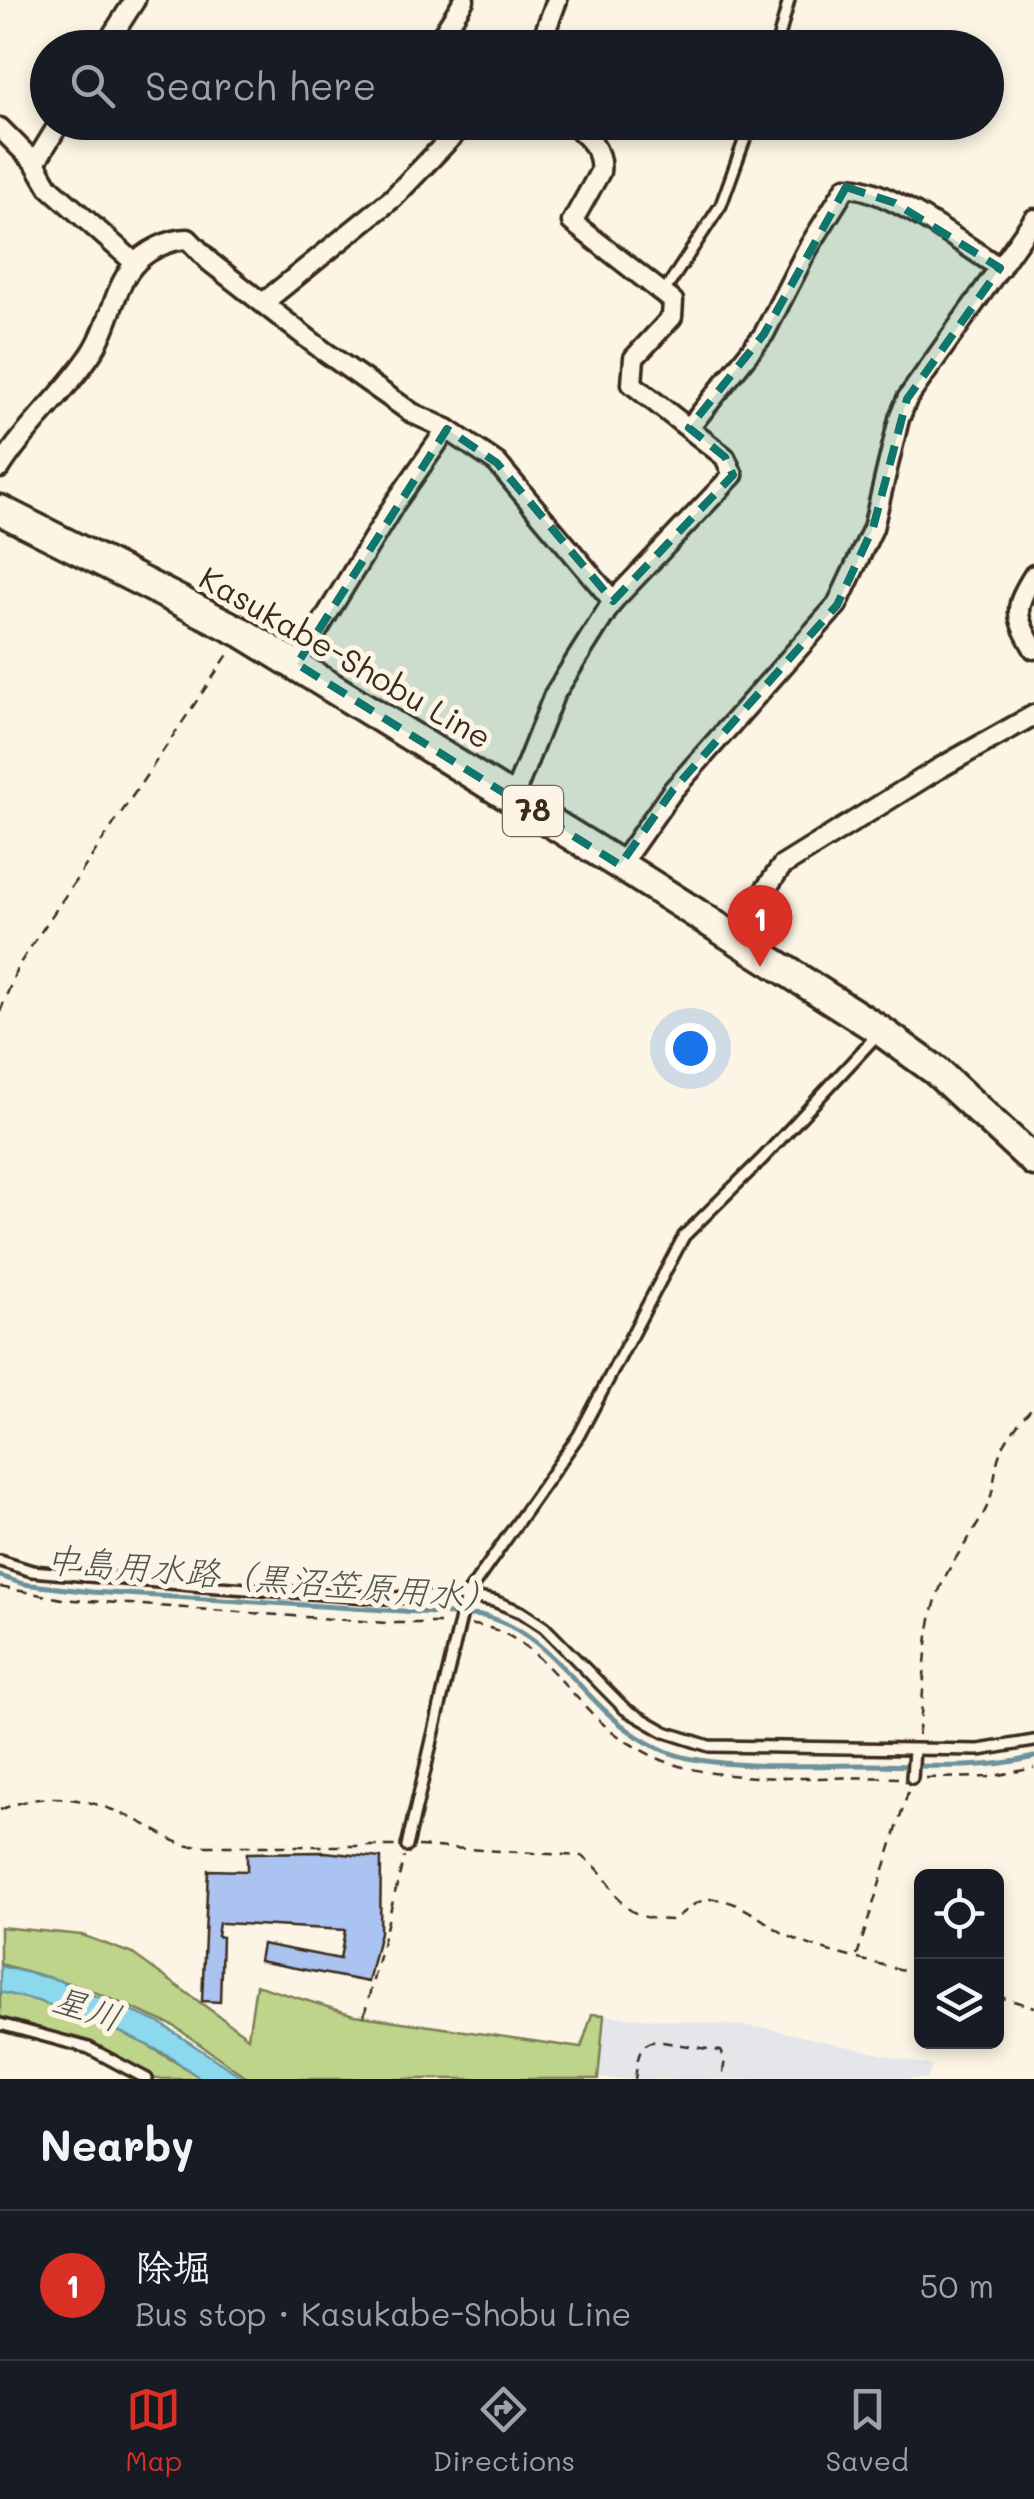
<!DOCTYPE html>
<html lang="en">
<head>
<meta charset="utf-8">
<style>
	:root { --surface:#171b24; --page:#242831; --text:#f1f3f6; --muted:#9ea1a6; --line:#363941; --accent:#d93025 }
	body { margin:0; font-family:Mali,"Klee One",sans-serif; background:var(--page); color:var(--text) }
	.controls { position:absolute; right:30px; bottom:30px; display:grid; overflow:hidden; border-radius:15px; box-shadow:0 5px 15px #0003 }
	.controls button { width:90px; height:90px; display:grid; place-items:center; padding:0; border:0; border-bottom:2px solid var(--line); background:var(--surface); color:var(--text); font:50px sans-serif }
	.you { position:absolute; left:690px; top:1048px; width:35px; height:35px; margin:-25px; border:8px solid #fff; border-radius:50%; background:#1a73e8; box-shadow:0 0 0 15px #1a73e833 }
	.badge { display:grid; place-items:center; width:65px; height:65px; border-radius:50%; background:var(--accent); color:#fff; font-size:32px; font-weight:700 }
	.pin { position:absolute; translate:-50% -82px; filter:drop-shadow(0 2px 5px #0008) }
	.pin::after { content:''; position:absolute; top:52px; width:35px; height:30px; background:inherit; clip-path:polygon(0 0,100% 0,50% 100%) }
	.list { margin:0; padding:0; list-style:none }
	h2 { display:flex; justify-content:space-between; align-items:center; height:130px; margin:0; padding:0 40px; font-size:42px }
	h2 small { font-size:32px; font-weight:400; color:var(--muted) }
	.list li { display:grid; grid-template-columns:65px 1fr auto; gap:30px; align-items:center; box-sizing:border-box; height:150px; padding:0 40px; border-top:2px solid var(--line) }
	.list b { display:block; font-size:38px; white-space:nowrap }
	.list p { margin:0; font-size:32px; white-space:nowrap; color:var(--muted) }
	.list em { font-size:32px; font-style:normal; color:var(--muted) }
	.icon { flex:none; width:55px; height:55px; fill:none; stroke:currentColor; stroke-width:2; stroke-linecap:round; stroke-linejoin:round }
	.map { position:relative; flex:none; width:1034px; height:2079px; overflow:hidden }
	.search { position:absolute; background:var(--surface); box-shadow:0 5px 15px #0003; left:30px; right:30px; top:30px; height:110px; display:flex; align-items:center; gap:25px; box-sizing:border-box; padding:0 35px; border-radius:55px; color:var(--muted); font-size:38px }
	.sheet { height:280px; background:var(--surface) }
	nav { display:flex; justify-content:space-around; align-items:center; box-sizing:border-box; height:140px; border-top:2px solid var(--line); background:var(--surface); font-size:28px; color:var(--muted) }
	nav a { display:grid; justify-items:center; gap:5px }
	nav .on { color:var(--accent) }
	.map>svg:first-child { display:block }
	.built { fill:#e4e6e9 }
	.green { fill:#bed48a; stroke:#7c7f54; stroke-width:2.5 }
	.water { fill:#8cd8ec; stroke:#6c929a; stroke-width:2.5 }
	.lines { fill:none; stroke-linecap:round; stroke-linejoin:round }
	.stream { stroke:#6c929a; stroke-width:5 }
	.building { fill:#abc3f1; stroke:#3b2a1e; stroke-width:2.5 }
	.lane-casing { stroke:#3b2a1e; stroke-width:16 }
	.street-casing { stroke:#3b2a1e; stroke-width:25 }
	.primary-casing { stroke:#3b2a1e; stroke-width:35 }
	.path { stroke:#3b2a1e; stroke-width:2.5; stroke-dasharray:10 8; stroke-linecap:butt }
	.lane { stroke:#fcf5e5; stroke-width:9 }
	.street { stroke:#fcf5e5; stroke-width:18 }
	.primary { stroke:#fcf5e5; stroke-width:28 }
	.marked { fill:#0f766e; fill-opacity:0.2; stroke:#0f766e; stroke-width:8; stroke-dasharray:20 12; stroke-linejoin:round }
	.labels { text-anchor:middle; stroke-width:10; stroke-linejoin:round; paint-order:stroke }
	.shield { fill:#fcf5e5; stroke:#75675a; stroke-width:2.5 }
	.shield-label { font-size:30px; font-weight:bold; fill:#3b2a1e }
	.street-label { font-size:32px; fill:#3b2a1e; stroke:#fcf5e5 }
	.water-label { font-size:35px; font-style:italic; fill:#4f5652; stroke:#fcf5e5 }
</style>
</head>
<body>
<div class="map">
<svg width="1034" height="2079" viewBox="0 0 1034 2079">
	<rect width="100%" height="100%" fill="#fcf5e5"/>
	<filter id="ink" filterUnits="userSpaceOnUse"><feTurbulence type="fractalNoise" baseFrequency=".01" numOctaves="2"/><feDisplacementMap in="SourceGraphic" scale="20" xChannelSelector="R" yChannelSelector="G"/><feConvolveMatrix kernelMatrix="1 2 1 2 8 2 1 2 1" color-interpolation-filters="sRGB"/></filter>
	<g filter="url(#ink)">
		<!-- built -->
		<path class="built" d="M 604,2015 L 767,2028 L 932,2066 L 927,2079 L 598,2079 Z"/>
		<!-- green -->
		<g class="green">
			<path d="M 0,1927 L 82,1935 L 133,1954 L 248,2037 L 256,1985 L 354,2015 L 581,2048 L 592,2014 L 604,2015 L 598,2079 L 249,2079 L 174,2026 L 83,1987 L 0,1964 Z"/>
			<path d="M 0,1990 L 39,1999 L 121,2029 L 203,2079 L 154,2079 L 84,2041 L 0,2017 Z"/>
		</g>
		<!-- water -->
		<path class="water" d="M 0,1966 L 58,1980 L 160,2023 L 245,2079 L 201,2079 L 166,2054 L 120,2032 L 38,2001 L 0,1992 Z"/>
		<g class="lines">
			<!-- stream -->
			<path class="stream" d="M 0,1576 L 23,1584 L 92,1592 L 484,1616 C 548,1632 579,1696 631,1732 C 649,1745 671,1755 693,1759 C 750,1769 810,1765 868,1765 C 924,1765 979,1771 1034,1757"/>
		</g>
		<!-- building -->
		<path class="building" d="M 325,1852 L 381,1858 L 380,1932 L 368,1982 L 259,1961 L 262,1944 L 340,1959 L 345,1930 L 223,1923 L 219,1923 L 217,1936 L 222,1937 L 220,2002 L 202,2001 L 208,1870 L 247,1871 L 247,1853 Z"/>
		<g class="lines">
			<defs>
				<g id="lane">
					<path d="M 776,48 L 789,0"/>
					<path d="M 664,292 L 721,205 L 751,122"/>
					<path d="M 0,1561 L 32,1571 L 203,1586 L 383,1598 L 466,1596 L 494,1601 L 521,1612 L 544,1627 L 625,1709 L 665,1732 L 709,1746 L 979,1750 L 1034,1741"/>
					<path d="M 912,1778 L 914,1750"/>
					<path d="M 407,1846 L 466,1596 L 579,1435 L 684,1236 L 763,1158 L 877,1035"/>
					<path d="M 0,2024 L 89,2048 L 147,2079"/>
				</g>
				<g id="street">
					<path d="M 104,48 L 135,0"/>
					<path d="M 449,48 L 439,40 L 464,0"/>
					<path d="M 539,48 L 557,0"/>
					<path d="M 571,122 C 587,136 603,149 600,172 L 572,222 L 673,301 L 672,317 L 634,358 L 632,384 L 725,457 L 733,475 L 613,601"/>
					<path d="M 0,128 L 35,163 L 49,187 L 135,263"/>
					<path d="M 35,163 L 60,122"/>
					<path d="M 263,303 L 393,198 L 466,122"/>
					<path d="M 689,428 L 764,334 L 807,250 L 846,187 C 883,185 966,246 1000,268"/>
					<path d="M 0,468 C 27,425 66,393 93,351 C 110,325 113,290 133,266 C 145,251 170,239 188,239 L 210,262 L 325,352 L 412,413 L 447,429 L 497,463 L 613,601 L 554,695 L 513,798"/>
					<path d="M 1034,575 C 1013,608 1015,616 1034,649"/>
					<path d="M 297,664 L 395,503 L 447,429"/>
					<path d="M 620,865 L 673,790 L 837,605 L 873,528 L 899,419 L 907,399 L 1034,219"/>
					<path d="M 732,936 L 782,866 L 938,769 L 1034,715"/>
				</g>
				<path id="primary" d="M 0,510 L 243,633 L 620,865 L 881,1031 L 935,1070 L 1034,1161"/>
			</defs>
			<!-- lane casing -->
			<use href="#lane" class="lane-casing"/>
			<!-- street casing -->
			<use href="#street" class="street-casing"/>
			<!-- primary casing -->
			<use href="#primary" class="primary-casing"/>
			<!-- path -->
			<g class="path">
				<path d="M 0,1012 L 18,966 L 231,650"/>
				<path d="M 0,1587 L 62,1599 L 387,1623 L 448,1623"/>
				<path d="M 471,1625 C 530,1627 567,1695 609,1729 C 623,1740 638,1749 655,1757 C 720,1787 825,1775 898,1778"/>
				<path d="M 918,1735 C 926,1690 922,1641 937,1597 C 948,1561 975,1536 989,1502 C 995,1487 994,1471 999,1456 C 1006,1436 1021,1421 1034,1405"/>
				<path d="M 926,1778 L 989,1777 L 1034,1768"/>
				<path d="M 0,1810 C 52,1787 97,1800 146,1825 C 161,1833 173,1842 189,1846 L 395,1846"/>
				<path d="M 418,1846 L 581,1856 C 622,1879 606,1920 672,1920 C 686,1912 695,1899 712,1899 C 744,1900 767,1927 795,1939 C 834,1956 880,1963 922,1975"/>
				<path d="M 857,1956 L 909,1789"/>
				<path d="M 996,1996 L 1034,2007"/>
				<path d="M 364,2016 L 404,1857"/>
				<path d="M 635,2079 C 638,2062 636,2044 656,2041 L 721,2051 L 725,2059 L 722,2079"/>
			</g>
			<!-- lane -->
			<use href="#lane" class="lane"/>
			<!-- street -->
			<use href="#street" class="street"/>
			<!-- primary -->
			<use href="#primary" class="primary"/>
		</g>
	</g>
	<!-- marked area -->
	<path class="marked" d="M 846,187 L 895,203 L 1000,268 L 907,399 L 873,528 L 837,605 L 673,790 L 620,865 L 297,664 L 447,429 L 497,463 L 613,601 L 733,475 L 725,457 L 689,428 L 764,334 Z"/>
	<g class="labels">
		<!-- shield labels -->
		<rect class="shield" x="503" y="786" width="60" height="50" rx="8"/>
		<g class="shield-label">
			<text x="533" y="821">78</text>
		</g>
		<!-- street labels -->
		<g class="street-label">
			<text transform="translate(345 658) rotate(30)" y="11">Kasukabe-Shobu Line</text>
		</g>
		<!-- water labels -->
		<g class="water-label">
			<text transform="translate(272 1579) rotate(5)" y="12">中島用水路（黒沼笠原用水）</text>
			<text transform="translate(87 2009) rotate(18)" y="12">星川</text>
		</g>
	</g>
</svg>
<div class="controls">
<button><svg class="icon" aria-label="locate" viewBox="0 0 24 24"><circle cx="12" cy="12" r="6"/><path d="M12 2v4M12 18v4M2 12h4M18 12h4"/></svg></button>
<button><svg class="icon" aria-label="layers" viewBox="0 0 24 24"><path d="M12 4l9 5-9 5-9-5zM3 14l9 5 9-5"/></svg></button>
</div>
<div class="you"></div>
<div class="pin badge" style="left:760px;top:967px">1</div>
<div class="search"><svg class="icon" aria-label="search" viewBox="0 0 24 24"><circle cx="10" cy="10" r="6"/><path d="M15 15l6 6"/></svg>Search here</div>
</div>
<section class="sheet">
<h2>Nearby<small></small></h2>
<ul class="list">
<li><span class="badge">1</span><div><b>除堀</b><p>Bus stop · Kasukabe-Shobu Line</p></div><em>50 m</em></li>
</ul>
</section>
<nav>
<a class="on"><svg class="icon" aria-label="map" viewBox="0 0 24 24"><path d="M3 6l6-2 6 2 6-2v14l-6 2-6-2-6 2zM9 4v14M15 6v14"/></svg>Map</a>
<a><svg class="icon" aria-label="directions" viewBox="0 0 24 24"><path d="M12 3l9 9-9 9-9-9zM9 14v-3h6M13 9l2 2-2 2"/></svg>Directions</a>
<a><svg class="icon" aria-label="saved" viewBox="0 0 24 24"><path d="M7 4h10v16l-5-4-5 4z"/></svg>Saved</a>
</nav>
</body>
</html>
